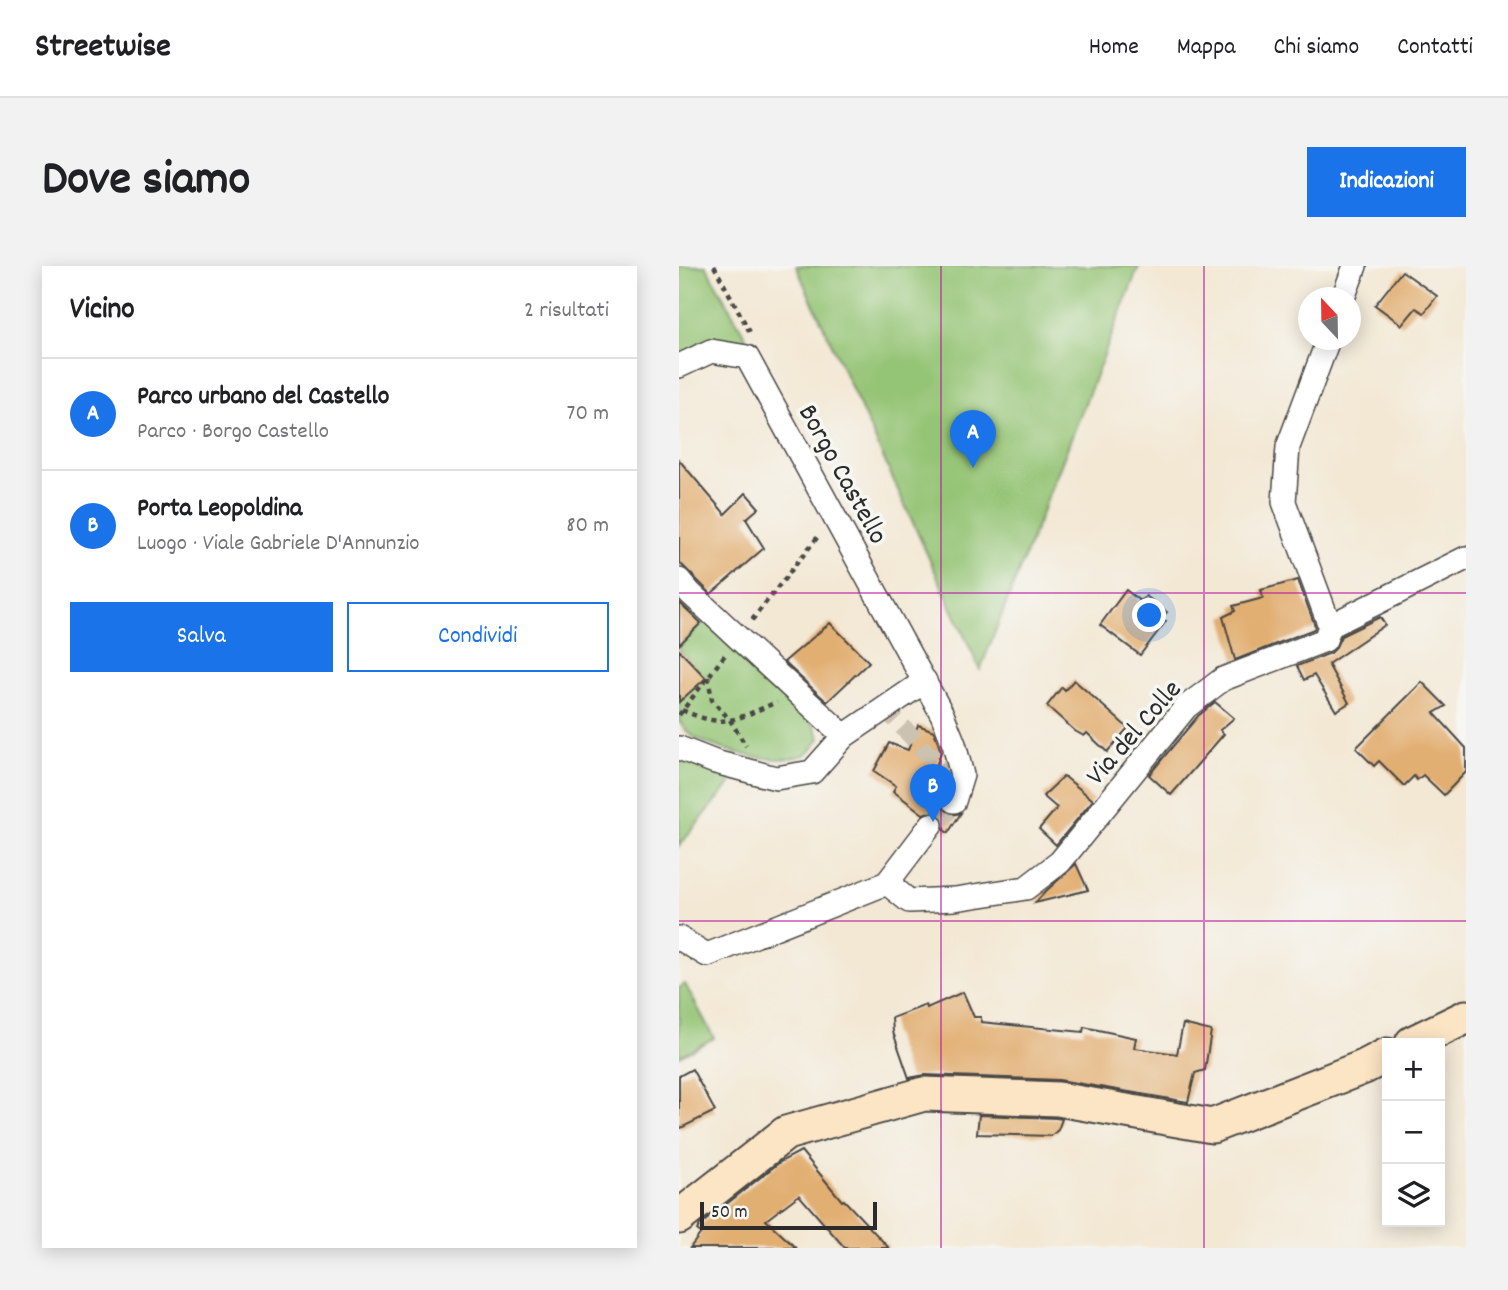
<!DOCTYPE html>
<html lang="it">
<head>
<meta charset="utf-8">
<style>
	:root { --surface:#fff; --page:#f2f2f2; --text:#202124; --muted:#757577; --line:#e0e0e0; --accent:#1a73e8 }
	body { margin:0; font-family:Dekko,sans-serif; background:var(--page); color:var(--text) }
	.controls { position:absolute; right:21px; bottom:21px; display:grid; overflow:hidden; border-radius:0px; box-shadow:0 4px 18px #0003 }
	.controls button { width:63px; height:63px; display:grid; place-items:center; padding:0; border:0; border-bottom:2px solid var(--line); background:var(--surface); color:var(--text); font:35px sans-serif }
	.compass { position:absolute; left:619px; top:21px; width:63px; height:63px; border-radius:50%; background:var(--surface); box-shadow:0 4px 18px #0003; rotate:338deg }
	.scale { position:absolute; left:21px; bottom:18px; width:177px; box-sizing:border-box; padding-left:7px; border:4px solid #2b2b2b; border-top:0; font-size:19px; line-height:24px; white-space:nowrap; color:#2b2b2b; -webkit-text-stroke:5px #f6f6f2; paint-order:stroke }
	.you { position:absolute; left:471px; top:350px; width:24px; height:24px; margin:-18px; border:5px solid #fff; border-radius:50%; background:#1a73e8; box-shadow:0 0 0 10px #1a73e833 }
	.badge { display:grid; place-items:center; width:46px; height:46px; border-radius:50%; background:var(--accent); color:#fff; font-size:23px; font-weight:700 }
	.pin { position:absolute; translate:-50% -58px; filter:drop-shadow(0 2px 4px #0008) }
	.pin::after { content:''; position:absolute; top:37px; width:24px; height:21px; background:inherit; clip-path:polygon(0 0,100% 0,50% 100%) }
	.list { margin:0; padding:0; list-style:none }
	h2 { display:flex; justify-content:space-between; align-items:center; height:91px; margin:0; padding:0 28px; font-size:30px }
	h2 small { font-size:23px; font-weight:400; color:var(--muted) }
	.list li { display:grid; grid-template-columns:46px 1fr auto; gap:21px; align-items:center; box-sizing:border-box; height:112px; padding:0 28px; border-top:2px solid var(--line) }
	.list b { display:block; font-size:26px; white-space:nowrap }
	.list p { margin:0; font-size:23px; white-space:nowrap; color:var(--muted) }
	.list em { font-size:23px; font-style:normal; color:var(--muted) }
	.actions { display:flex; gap:14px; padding:21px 28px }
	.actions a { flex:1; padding:16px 0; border:2px solid var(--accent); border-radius:0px; text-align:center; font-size:24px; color:var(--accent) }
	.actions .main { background:var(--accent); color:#fff }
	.icon { flex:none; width:38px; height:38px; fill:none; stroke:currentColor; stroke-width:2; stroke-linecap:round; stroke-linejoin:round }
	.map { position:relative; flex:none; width:787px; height:982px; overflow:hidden; border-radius:0px }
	header { display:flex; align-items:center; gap:42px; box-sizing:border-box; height:98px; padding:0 35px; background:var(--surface); border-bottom:2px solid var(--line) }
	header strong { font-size:33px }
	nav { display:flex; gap:38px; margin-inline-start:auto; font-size:24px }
	.intro { display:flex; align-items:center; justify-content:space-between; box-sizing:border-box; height:168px; padding:0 42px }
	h1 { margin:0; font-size:49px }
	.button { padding:18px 32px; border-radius:0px; background:var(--accent); color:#fff; font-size:24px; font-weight:700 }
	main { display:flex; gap:42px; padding:0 42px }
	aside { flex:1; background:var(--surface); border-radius:0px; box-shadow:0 4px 18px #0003 }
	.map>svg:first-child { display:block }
	.green { fill:#94c474; stroke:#607850; stroke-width:2 }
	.building { fill:#e2af72 }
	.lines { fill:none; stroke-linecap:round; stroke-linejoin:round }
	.pedestrian-tunnel { stroke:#cbc2b2; stroke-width:18; stroke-dasharray:18 9; stroke-linecap:butt }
	.minor-tunnel { stroke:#cbc2b2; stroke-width:23; stroke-dasharray:23 11; stroke-linecap:butt }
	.minor-casing { stroke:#494744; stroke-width:26 }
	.secondary-casing { stroke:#494744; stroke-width:37 }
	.path { stroke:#494744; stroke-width:4.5; stroke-dasharray:5 5; stroke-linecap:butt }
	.minor { stroke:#fff; stroke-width:23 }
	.secondary { stroke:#fce5c4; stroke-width:33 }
	.grid { fill:none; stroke:#b5179e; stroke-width:2; stroke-opacity:0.55 }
	.labels { text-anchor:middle; stroke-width:7; stroke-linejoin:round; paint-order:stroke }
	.street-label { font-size:28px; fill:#2b2b2b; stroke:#f6f6f2 }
</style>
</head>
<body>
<header>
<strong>Streetwise</strong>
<nav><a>Home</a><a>Mappa</a><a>Chi siamo</a><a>Contatti</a></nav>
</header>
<div class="intro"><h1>Dove siamo</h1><a class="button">Indicazioni</a></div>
<main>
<aside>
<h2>Vicino<small>2 risultati</small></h2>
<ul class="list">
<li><span class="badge">A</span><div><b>Parco urbano del Castello</b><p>Parco · Borgo Castello</p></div><em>70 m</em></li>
<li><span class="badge">B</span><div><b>Porta Leopoldina</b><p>Luogo · Viale Gabriele D'Annunzio</p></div><em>80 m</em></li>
</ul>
<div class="actions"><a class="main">Salva</a><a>Condividi</a></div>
</aside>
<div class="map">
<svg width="787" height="982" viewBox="0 0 787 982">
	<rect width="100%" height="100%" fill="#f6f6f2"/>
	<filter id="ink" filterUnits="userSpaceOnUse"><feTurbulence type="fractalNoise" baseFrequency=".0143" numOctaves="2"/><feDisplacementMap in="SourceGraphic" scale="14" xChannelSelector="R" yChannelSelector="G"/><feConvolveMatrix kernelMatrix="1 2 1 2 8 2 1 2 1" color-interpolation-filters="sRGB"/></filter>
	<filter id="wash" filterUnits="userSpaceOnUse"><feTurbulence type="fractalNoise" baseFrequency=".00686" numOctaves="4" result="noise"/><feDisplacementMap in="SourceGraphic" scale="28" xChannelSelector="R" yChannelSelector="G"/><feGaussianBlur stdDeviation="1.57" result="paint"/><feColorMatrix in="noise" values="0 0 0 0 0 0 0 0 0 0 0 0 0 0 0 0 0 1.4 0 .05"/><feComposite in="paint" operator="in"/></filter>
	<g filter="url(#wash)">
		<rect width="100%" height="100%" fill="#f3e8d4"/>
		<!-- green -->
		<g class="green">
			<path d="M 0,0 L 27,0 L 75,86 C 39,67 33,73 0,92 Z"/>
			<path d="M 117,0 L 460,0 L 301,404 Z"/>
			<path d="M 26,353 L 134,457 L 141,472 C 136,479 131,488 122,490 C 93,499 42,485 15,471 C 9,468 5,461 0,456 L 0,436 L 26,412 L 0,384 L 0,379 Z"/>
			<path d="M 0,493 L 56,512 L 0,580 Z"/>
			<path d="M 6,718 L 35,772 L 0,790 L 0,722 Z"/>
		</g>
		<g id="blocks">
			<!-- building -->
			<g class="building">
				<path d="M 723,5 L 758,30 L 745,47 L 737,42 L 723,59 L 696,39 Z"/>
				<path d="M 0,194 L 46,248 L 67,227 L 80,242 L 67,253 L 85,282 L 32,328 L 0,296 Z"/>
				<path d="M 619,314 L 636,360 L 635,363 L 556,394 L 544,351 L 556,345 L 554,340 L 584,332 L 582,324 Z"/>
				<path d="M 447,324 L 461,335 L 467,330 L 488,346 L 482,352 L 487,355 L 461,389 L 421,359 Z"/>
				<path d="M 0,336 L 22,357 L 0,379 Z"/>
				<path d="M 701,351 L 706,359 L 649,398 L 670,437 L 657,445 L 635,409 L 625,414 L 618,400 L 652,387 L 656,383 L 662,370 Z"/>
				<path d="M 151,357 L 190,396 L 148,436 L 105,396 Z"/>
				<path d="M 0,384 L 27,412 L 0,436 Z"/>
				<path d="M 395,414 L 449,462 L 428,486 L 408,467 L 405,470 L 396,465 L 368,440 L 383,421 L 386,424 Z"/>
				<path d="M 743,416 L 767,440 L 755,447 L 787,482 L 787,506 L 765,529 L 744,509 L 738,514 L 735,510 L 725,520 L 700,495 L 695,500 L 677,482 Z"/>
				<path d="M 536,436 L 555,452 L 541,464 L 545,468 L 492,529 L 470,509 L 519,450 Z"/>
				<path d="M 239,459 L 255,465 L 262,486 L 251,518 L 262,529 L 261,537 L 265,545 L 272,549 L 282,547 L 269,567 L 265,564 L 265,554 L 261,548 L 253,545 L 244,548 L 214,525 L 217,520 L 195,505 L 210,477 L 229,484 Z"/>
				<path d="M 385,510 L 414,534 L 377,579 L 360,563 L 378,542 L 364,530 Z"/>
				<path d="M 397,598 L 409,624 L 356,637 L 367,625 Z"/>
				<path d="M 284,726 L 295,751 L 302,751 L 302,756 L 404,766 L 405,761 L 457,772 L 455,782 L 498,788 L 504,758 L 532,765 L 526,804 L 516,807 L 509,836 L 380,814 L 246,809 L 230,812 L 214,766 L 213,752 L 247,739 L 248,742 Z"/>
				<path d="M 13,803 L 36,845 L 0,863 L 0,810 Z"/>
				<path d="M 300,849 L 377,852 L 383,853 L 379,864 L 372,870 L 298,868 Z"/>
				<path d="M 122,885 L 163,935 L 165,934 L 210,982 L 166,982 L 120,929 L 87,954 L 117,982 L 11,982 L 22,967 L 18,964 L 21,959 L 101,896 Z"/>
			</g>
		</g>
	</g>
	<g filter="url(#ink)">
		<use href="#blocks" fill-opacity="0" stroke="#494744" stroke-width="2"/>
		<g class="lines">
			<!-- pedestrian-tunnel -->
			<path class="pedestrian-tunnel" d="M 205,441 L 247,486 L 283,509"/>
			<!-- minor-tunnel -->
			<path class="minor-tunnel" d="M 252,559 L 275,535"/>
			<defs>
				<g id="minor">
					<path d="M 664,32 L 676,0"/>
					<path d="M 649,74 L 609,181 L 605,236 L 651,360"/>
					<path d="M 0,100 L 32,85 L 68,91 L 263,448 L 275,478 L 283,509 L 275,535"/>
					<path d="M 0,314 L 11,327 L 165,470"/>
					<path d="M 0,482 L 36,496 L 97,512 L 133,506 L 165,470 L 246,415"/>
					<path d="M 208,617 L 230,635 L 276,633 L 347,622 L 381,596 L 507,441 L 544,413 L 646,374 L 651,360 L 787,292"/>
					<path d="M 0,672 L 28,689 L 208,617 L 252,559"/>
				</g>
				<g id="secondary">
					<path d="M 733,777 L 787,751"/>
					<path d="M 0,951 L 107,867 L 245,828 L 379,833 L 533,860 L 685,801 L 708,789"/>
				</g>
			</defs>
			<!-- minor casing -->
			<use href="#minor" class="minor-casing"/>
			<!-- secondary casing -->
			<use href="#secondary" class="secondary-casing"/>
			<!-- path -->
			<g class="path">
				<path d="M 35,0 L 73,70"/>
				<path d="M 73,354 L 141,268"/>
				<path d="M 29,411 L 33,434 L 51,454 L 67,480"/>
				<path d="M 3,444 C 47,464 56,453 98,436"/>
				<path d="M 0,449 L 46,389"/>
			</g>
			<!-- minor -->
			<use href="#minor" class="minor"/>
			<!-- secondary -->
			<use href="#secondary" class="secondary"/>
		</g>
	</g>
	<!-- grid -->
	<path class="grid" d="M 262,0 L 262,982M 525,0 L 525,982M 0,327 L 787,327M 0,655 L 787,655"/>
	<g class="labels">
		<!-- street labels -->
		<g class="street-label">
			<text transform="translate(166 207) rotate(61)" y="10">Borgo Castello</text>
			<text transform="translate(453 465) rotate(-49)" y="10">Via del Colle</text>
		</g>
	</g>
</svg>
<div class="controls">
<button>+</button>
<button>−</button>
<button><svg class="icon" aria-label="layers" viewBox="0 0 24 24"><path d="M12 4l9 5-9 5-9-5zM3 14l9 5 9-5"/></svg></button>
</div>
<svg class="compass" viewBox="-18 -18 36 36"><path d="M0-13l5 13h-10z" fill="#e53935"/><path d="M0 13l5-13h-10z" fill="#757577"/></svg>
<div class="scale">50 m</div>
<div class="you"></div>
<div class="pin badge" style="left:294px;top:202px">A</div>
<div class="pin badge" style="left:254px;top:556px">B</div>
</div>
</main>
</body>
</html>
